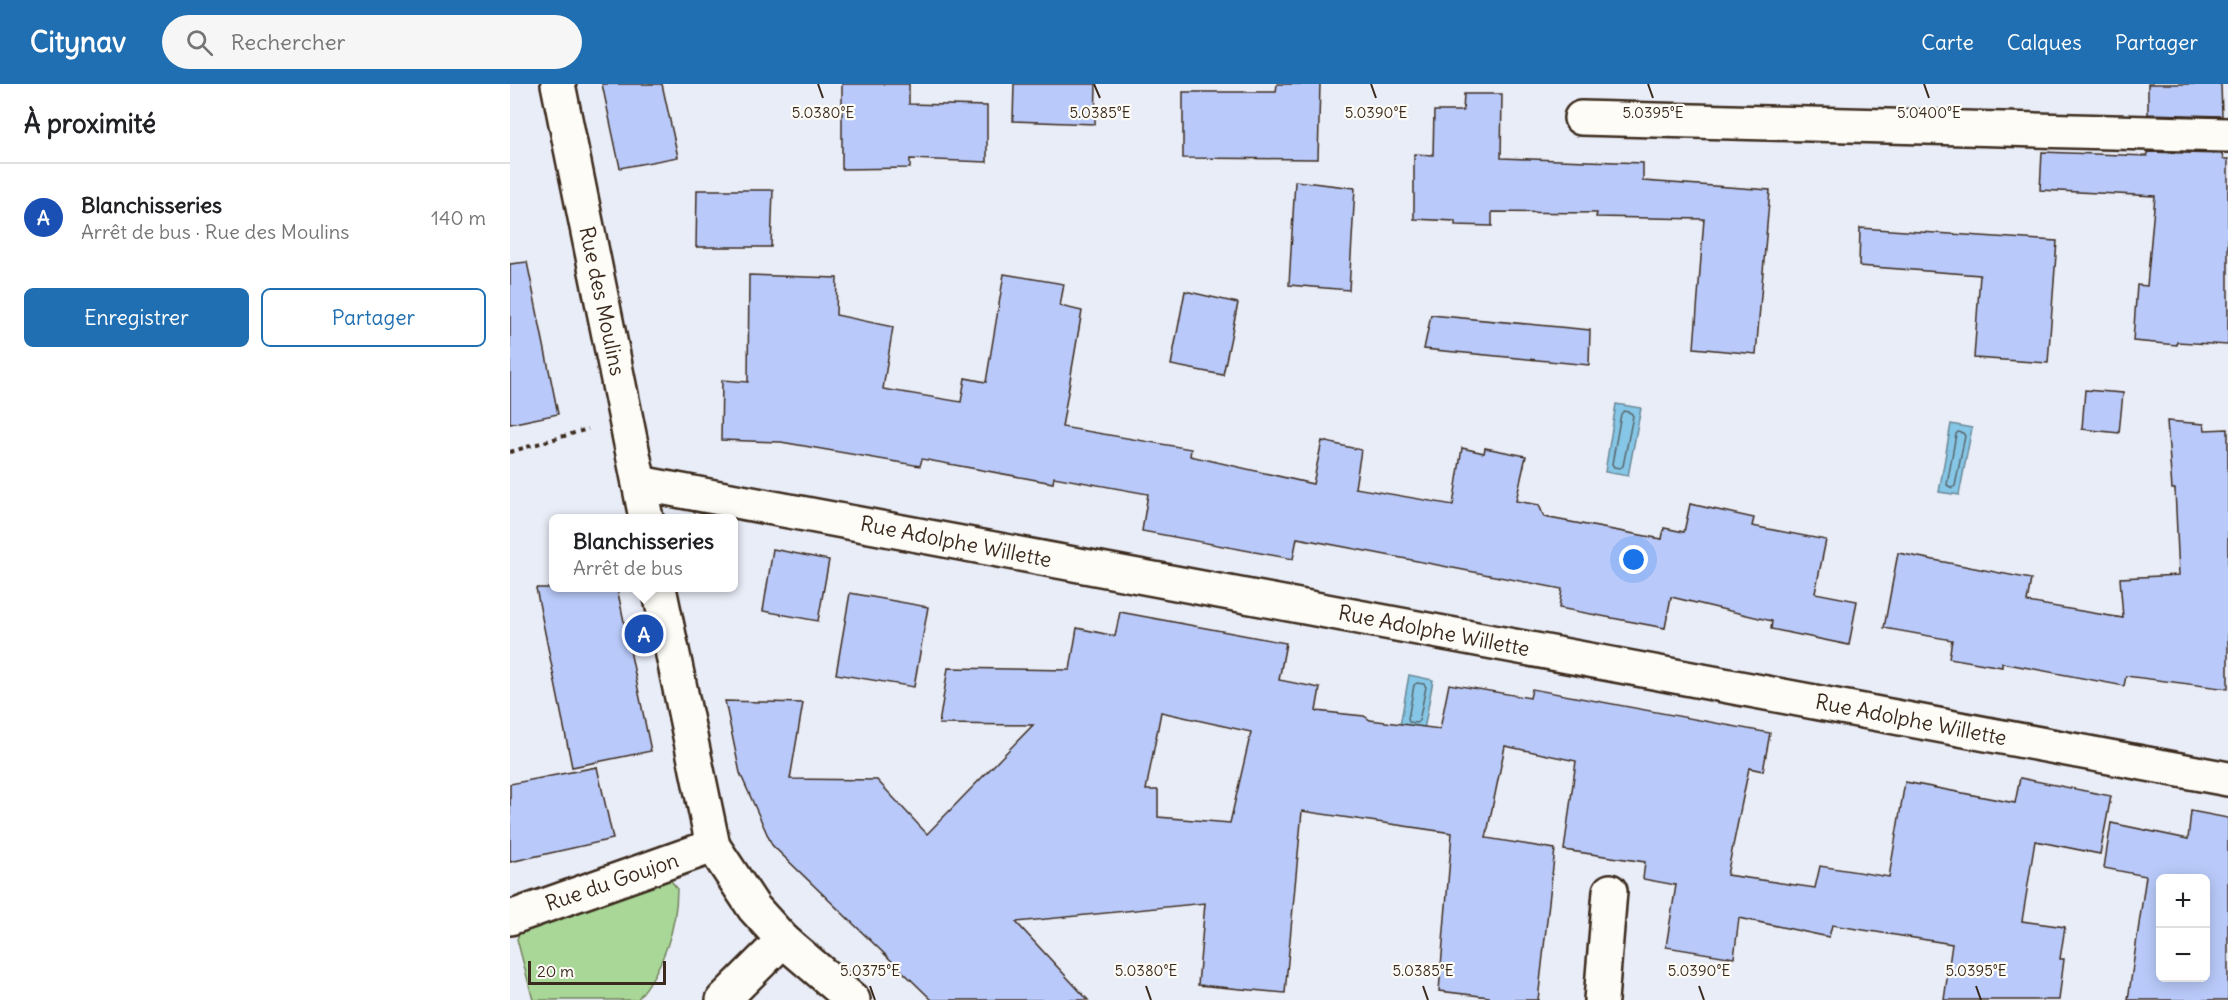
<!DOCTYPE html>
<html lang="fr">
<head>
<meta charset="utf-8">
<style>
	:root { --surface:#fff; --page:#f6f6f6; --text:#202124; --muted:#757577; --line:#e0e0e0; --accent:#1f6fb2 }
	body { margin:0; font-family:Delius,sans-serif; background:var(--page); color:var(--text) }
	.controls { position:absolute; right:18px; bottom:18px; display:grid; overflow:hidden; border-radius:9px; box-shadow:0 3px 15px #0003 }
	.controls button { width:54px; height:54px; display:grid; place-items:center; padding:0; border:0; border-bottom:2px solid var(--line); background:var(--surface); color:var(--text); font:30px sans-serif }
	.scale { position:absolute; left:18px; bottom:15px; width:138px; box-sizing:border-box; padding-left:6px; border:3px solid #3b2a1e; border-top:0; font-size:16px; line-height:21px; white-space:nowrap; color:#3b2a1e; -webkit-text-stroke:4px #fdfcf7; paint-order:stroke }
	.you { position:absolute; left:1124px; top:476px; width:21px; height:21px; margin:-15px; border:4px solid #fff; border-radius:50%; background:#1a73e8; box-shadow:0 0 0 9px #1a73e833 }
	.badge { display:grid; place-items:center; width:39px; height:39px; border-radius:50%; background:var(--accent); color:#fff; font-size:20px; font-weight:700 }
	.pin { position:absolute; translate:-50% -50%; border:3px solid #fff; box-shadow:0 2px 6px #0006 }
	.popup { position:absolute; left:39px; top:430px; width:189px; height:78px; box-sizing:border-box; display:grid; place-content:center; border-radius:9px; background:var(--surface); filter:drop-shadow(0 2px 4px #0005); font-size:20px; white-space:nowrap; color:var(--muted) }
	.popup b { font-size:22px; color:var(--text) }
	.popup::after { content:''; position:absolute; left:50%; top:100%; margin-left:-12px; border:12px solid transparent; border-top-color:var(--surface) }
	.list { margin:0; padding:0; list-style:none }
	h2 { display:flex; justify-content:space-between; align-items:center; height:78px; margin:0; padding:0 24px; font-size:26px }
	h2 small { font-size:20px; font-weight:400; color:var(--muted) }
	.list li { display:grid; grid-template-columns:39px 1fr auto; gap:18px; align-items:center; box-sizing:border-box; height:108px; padding:0 24px; border-top:2px solid var(--line) }
	.list b { display:block; font-size:22px; white-space:nowrap }
	.list p { margin:0; font-size:20px; white-space:nowrap; color:var(--muted) }
	.list em { font-size:20px; font-style:normal; color:var(--muted) }
	.actions { display:flex; gap:12px; padding:18px 24px }
	.actions a { flex:1; padding:14px 0; border:2px solid var(--accent); border-radius:9px; text-align:center; font-size:21px; color:var(--accent) }
	.actions .main { background:var(--accent); color:#fff }
	.icon { flex:none; width:33px; height:33px; fill:none; stroke:currentColor; stroke-width:2; stroke-linecap:round; stroke-linejoin:round }
	.map { position:relative; flex:none; width:1718px; height:916px; overflow:hidden }
	header { display:flex; align-items:center; gap:36px; box-sizing:border-box; height:84px; padding:0 30px; background:var(--accent); color:#fff }
	header strong { font-size:28px }
	nav { display:flex; gap:33px; margin-inline-start:auto; font-size:21px }
	.search { width:420px; height:54px; background:var(--page); display:flex; align-items:center; gap:15px; box-sizing:border-box; padding:0 21px; border-radius:33px; color:var(--muted); font-size:22px }
	main { display:flex }
	aside { flex:1; background:var(--surface) }
	.map>svg:first-child { display:block }
	.green { fill:#a8d798; stroke:#72805b; stroke-width:1.5 }
	.water { fill:#86c6e6; stroke:#688896; stroke-width:1.5 }
	.lines { fill:none; stroke-linecap:round; stroke-linejoin:round }
	.shore { stroke:#59686e; stroke-width:1.5 }
	.building { fill:#b9cafa; stroke:#3b2a1e; stroke-width:1.5; fill-rule:evenodd }
	.minor-casing { stroke:#3b2a1e; stroke-width:38 }
	.tertiary-casing { stroke:#3b2a1e; stroke-width:38 }
	.path { stroke:#3b2a1e; stroke-width:4; stroke-dasharray:4.5 4.5; stroke-linecap:butt }
	.minor { stroke:#fdfcf7; stroke-width:33 }
	.tertiary { stroke:#fdfcf7; stroke-width:33 }
	.ticks { fill:none; stroke:#3b2a1e; stroke-width:2 }
	.labels { text-anchor:middle; stroke-width:4.5; stroke-linejoin:round; paint-order:stroke }
	.street-label { font-size:21px; fill:#3b2a1e; stroke:#fdfcf7 }
	.ticks-label { font-size:15px; text-anchor:middle; fill:#3b2a1e; stroke:#fdfcf7; stroke-width:4.5; stroke-linejoin:round; paint-order:stroke }
</style>
</head>
<body>
<header>
<strong>Citynav</strong>
<div class="search"><svg class="icon" aria-label="search" viewBox="0 0 24 24"><circle cx="10" cy="10" r="6"/><path d="M15 15l6 6"/></svg>Rechercher</div>
<nav><a>Carte</a><a>Calques</a><a>Partager</a></nav>
</header>
<main>
<aside>
<h2>À proximité<small></small></h2>
<ul class="list">
<li><span class="badge" style="background:#1a4fb4">A</span><div><b>Blanchisseries</b><p>Arrêt de bus · Rue des Moulins</p></div><em>140 m</em></li>
</ul>
<div class="actions"><a class="main">Enregistrer</a><a>Partager</a></div>
</aside>
<div class="map">
<svg width="1718" height="916" viewBox="0 0 1718 916">
	<rect width="100%" height="100%" fill="#e9edf8"/>
	<filter id="ink" filterUnits="userSpaceOnUse"><feTurbulence type="fractalNoise" baseFrequency=".0167" numOctaves="2"/><feDisplacementMap in="SourceGraphic" scale="12" xChannelSelector="R" yChannelSelector="G"/><feConvolveMatrix kernelMatrix="1 2 1 2 8 2 1 2 1" color-interpolation-filters="sRGB"/></filter>
	<g filter="url(#ink)">
		<!-- green -->
		<path class="green" d="M 157,792 L 167,804 C 167,844 153,885 127,916 L 23,916 L 7,855 L 10,848 Z"/>
		<!-- water -->
		<g class="water">
			<path d="M 1106,320 L 1131,324 L 1118,392 L 1095,388 Z"/>
			<path d="M 1441,340 L 1462,344 L 1449,411 L 1429,408 Z"/>
			<path d="M 899,591 L 923,596 L 914,646 L 890,642 Z"/>
		</g>
		<g class="lines">
			<!-- shore -->
			<g class="shore">
				<path d="M 1114,327 L 1121,329 L 1123,332 L 1113,382 L 1110,384 L 1104,383 L 1102,380 L 1111,330 Z"/>
				<path d="M 1448,348 L 1453,349 L 1455,352 L 1445,402 L 1442,404 L 1437,401 L 1446,350 Z"/>
				<path d="M 907,599 L 914,600 L 916,603 L 909,637 L 907,639 L 899,638 L 898,635 L 904,601 Z"/>
			</g>
		</g>
		<!-- building -->
		<g class="building">
			<path d="M 92,0 L 152,0 L 168,73 L 110,84 Z"/>
			<path d="M 332,0 L 399,0 L 399,20 L 477,22 L 477,78 L 400,75 L 400,84 L 332,85 Z"/>
			<path d="M 504,0 L 586,0 L 585,40 L 503,37 Z"/>
			<path d="M 767,0 L 810,0 L 808,75 L 673,74 L 673,8 L 766,8 Z"/>
			<path d="M 1638,0 L 1711,0 L 1712,32 L 1638,30 Z"/>
			<path d="M 954,10 L 992,10 L 991,74 L 1133,79 L 1133,97 L 1260,106 L 1246,270 L 1184,264 L 1194,135 L 1086,133 L 1087,129 L 982,128 L 982,142 L 945,141 L 945,137 L 904,135 L 904,70 L 923,71 L 924,27 L 953,27 Z"/>
			<path d="M 1532,68 L 1637,72 L 1637,68 L 1712,70 L 1713,75 L 1718,75 L 1718,261 L 1667,258 L 1667,261 L 1623,257 L 1627,201 L 1637,202 L 1645,112 L 1530,106 Z"/>
			<path d="M 785,97 L 845,104 L 839,206 L 779,201 Z"/>
			<path d="M 187,106 L 263,106 L 261,163 L 186,163 Z"/>
			<path d="M 1350,144 L 1547,157 L 1538,279 L 1464,274 L 1470,191 L 1349,182 Z"/>
			<path d="M 17,178 L 48,330 L 0,340 L 0,180 Z"/>
			<path d="M 494,190 L 554,200 L 550,222 L 572,227 L 552,343 L 681,365 L 680,372 L 803,400 L 812,357 L 851,366 L 845,404 L 943,421 L 952,364 L 974,369 L 975,364 L 1016,372 L 1006,417 L 1029,421 L 1034,433 L 1152,455 L 1154,444 L 1174,448 L 1180,420 L 1244,434 L 1242,442 L 1316,456 L 1305,509 L 1347,517 L 1339,561 L 1261,545 L 1262,537 L 1161,513 L 1155,544 L 1049,524 L 1052,505 L 840,464 L 787,454 L 783,475 L 632,447 L 638,410 L 544,393 L 543,399 L 412,375 L 410,382 L 271,358 L 211,356 L 212,296 L 238,298 L 239,191 L 327,194 L 326,231 L 383,243 L 373,305 L 451,318 L 455,294 L 476,298 Z"/>
			<path d="M 675,207 L 728,219 L 713,291 L 661,281 Z"/>
			<path d="M 921,231 L 1080,246 L 1079,281 L 914,265 Z"/>
			<path d="M 1575,306 L 1613,309 L 1609,349 L 1572,345 Z"/>
			<path d="M 1657,337 L 1694,340 L 1695,346 L 1718,345 L 1718,605 L 1616,592 L 1614,602 L 1492,579 L 1492,583 L 1439,574 L 1442,556 L 1374,544 L 1388,469 L 1521,495 L 1517,518 L 1613,534 L 1610,494 L 1669,491 L 1665,405 L 1662,405 Z"/>
			<path d="M 263,465 L 319,476 L 308,537 L 253,527 Z"/>
			<path d="M 26,504 L 107,504 L 141,667 L 62,683 Z"/>
			<path d="M 340,509 L 418,523 L 404,603 L 326,590 Z"/>
			<path d="M 610,528 L 776,559 L 769,596 L 810,604 L 806,627 L 854,632 L 860,636 L 930,645 L 939,600 L 1020,614 L 1022,605 L 1260,649 L 1253,687 L 1239,684 L 1217,791 L 1305,804 L 1310,782 L 1379,793 L 1395,698 L 1505,719 L 1510,694 L 1601,712 L 1590,770 L 1525,757 L 1512,837 L 1555,843 L 1550,875 L 1554,875 L 1549,916 L 1434,916 L 1442,860 L 1322,841 L 1319,853 L 1229,834 L 1224,874 L 1156,863 L 1166,801 L 1133,795 L 1135,778 L 1054,766 L 1066,677 L 995,662 L 976,754 L 1045,765 L 1028,916 L 979,916 L 979,913 L 929,907 L 942,749 L 792,727 L 775,909 L 688,901 L 695,819 L 506,838 L 578,916 L 422,916 L 262,761 L 230,689 L 215,617 L 293,619 L 280,695 L 367,696 L 417,750 L 523,641 L 429,640 L 438,584 L 560,586 L 567,544 L 605,552 ZM 651,628 L 741,648 L 720,739 L 648,733 L 648,706 L 636,706 Z"/>
			<path d="M 87,683 L 103,755 L 0,778 L 0,700 Z"/>
			<path d="M 1681,727 L 1718,734 L 1718,916 L 1618,916 L 1636,792 L 1594,784 L 1601,739 L 1678,755 ZM 1650,795 L 1695,795 L 1695,894 L 1650,894 Z"/>
		</g>
		<g class="lines">
			<defs>
				<g id="minor">
					<path d="M 1071,34 L 1718,51"/>
					<path d="M 129,399 L 1718,695"/>
					<path d="M 0,834 L 203,762"/>
					<path d="M 213,916 L 273,856"/>
					<path d="M 1091,916 L 1100,807"/>
				</g>
				<g id="tertiary">
					<path d="M 48,0 L 136,434"/>
					<path d="M 149,504 L 203,762 L 244,824 L 273,856 L 343,916"/>
				</g>
			</defs>
			<!-- minor casing -->
			<use href="#minor" class="minor-casing"/>
			<!-- tertiary casing -->
			<use href="#tertiary" class="tertiary-casing"/>
			<!-- path -->
			<path class="path" d="M 0,368 L 78,345"/>
			<!-- minor -->
			<use href="#minor" class="minor"/>
			<!-- tertiary -->
			<use href="#tertiary" class="tertiary"/>
		</g>
	</g>
	<!-- ticks -->
	<path class="ticks" d="M 308,0 L 313,14M 584,0 L 590,14M 861,0 L 866,14M 1138,0 L 1143,14M 1414,0 L 1419,14M 360,902 L 365,916M 636,902 L 641,916M 913,902 L 918,916M 1189,902 L 1194,916M 1466,902 L 1471,916"/>
	<g class="labels">
		<!-- street labels -->
		<g class="street-label">
			<text transform="translate(92 217) rotate(78)" y="7">Rue des Moulins</text>
			<text transform="translate(446 458) rotate(11)" y="7">Rue Adolphe Willette</text>
			<text transform="translate(924 547) rotate(11)" y="7">Rue Adolphe Willette</text>
			<text transform="translate(1401 636) rotate(11)" y="7">Rue Adolphe Willette</text>
			<text transform="translate(102 798) rotate(-19)" y="7">Rue du Goujon</text>
		</g>
	</g>
	<g class="ticks-label">
		<text x="313" y="34">5.0380°E</text>
		<text x="590" y="34">5.0385°E</text>
		<text x="866" y="34">5.0390°E</text>
		<text x="1143" y="34">5.0395°E</text>
		<text x="1419" y="34">5.0400°E</text>
		<text x="360" y="892">5.0375°E</text>
		<text x="636" y="892">5.0380°E</text>
		<text x="913" y="892">5.0385°E</text>
		<text x="1189" y="892">5.0390°E</text>
		<text x="1466" y="892">5.0395°E</text>
	</g>
</svg>
<div class="controls">
<button>+</button>
<button>−</button>
</div>
<div class="scale">20 m</div>
<div class="you"></div>
<div class="pin badge" style="left:134px;top:550px;background:#1a4fb4">A</div>
<div class="popup"><b>Blanchisseries</b>Arrêt de bus</div>
</div>
</main>
</body>
</html>
